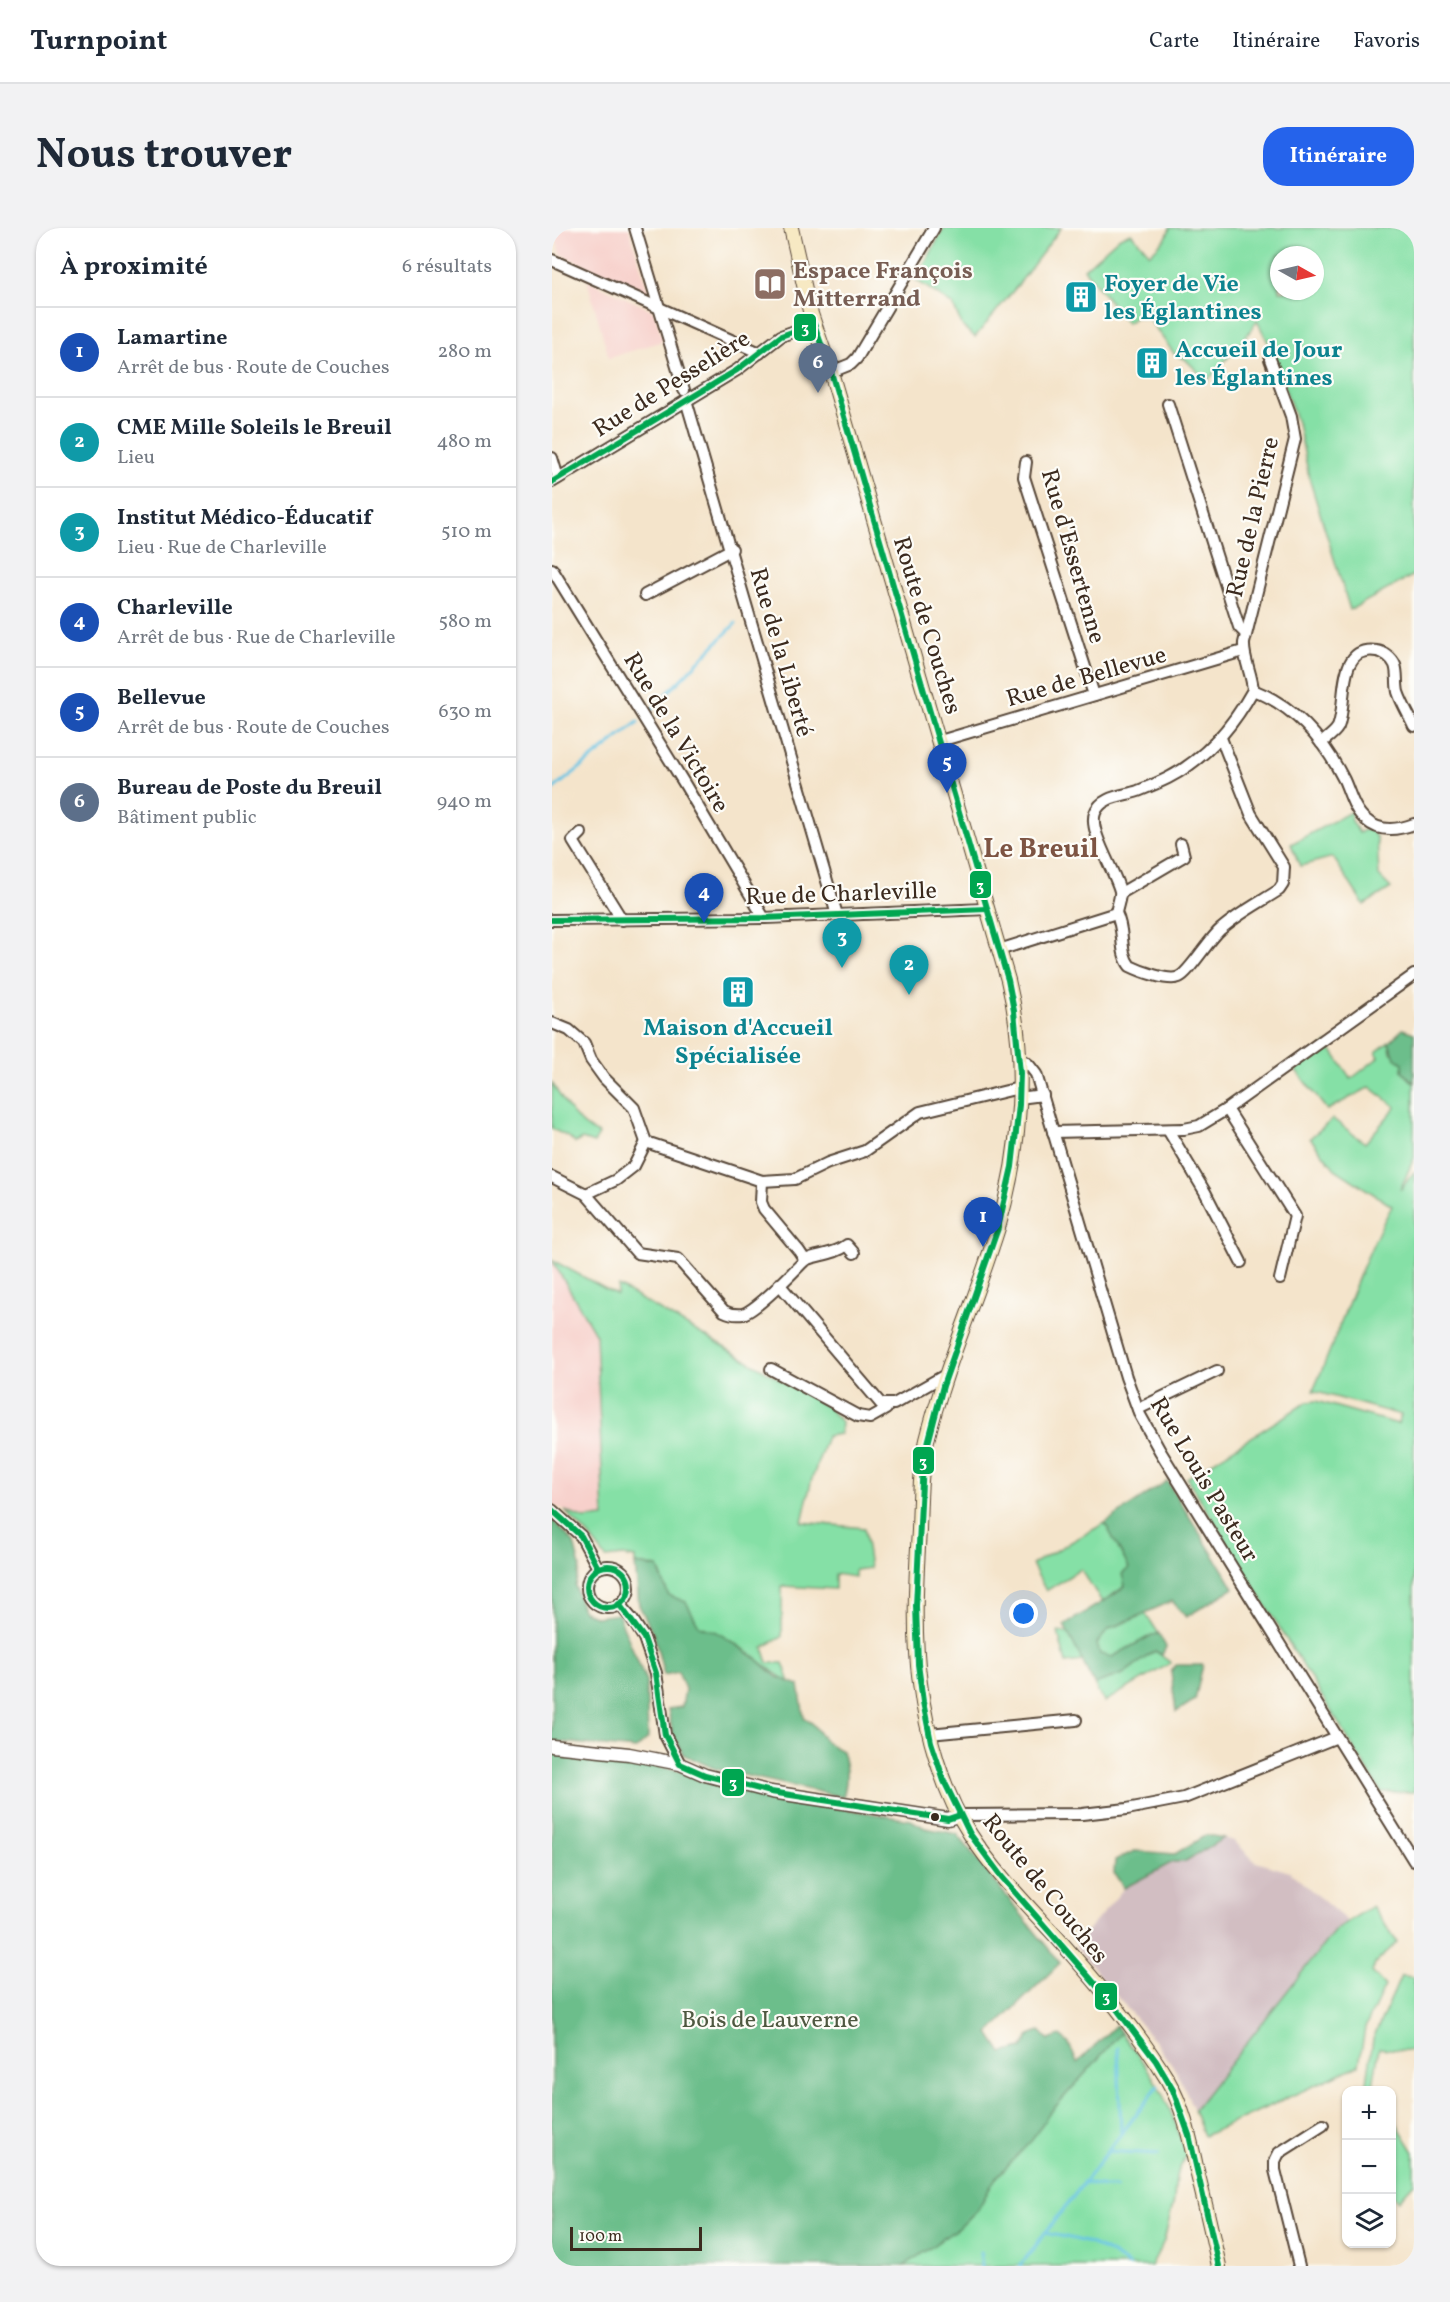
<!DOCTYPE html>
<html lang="fr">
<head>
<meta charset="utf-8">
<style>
	:root { --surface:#fff; --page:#f2f2f3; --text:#1f2937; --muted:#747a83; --line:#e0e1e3; --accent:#2563eb }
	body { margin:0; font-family:Vollkorn,serif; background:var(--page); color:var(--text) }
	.controls { position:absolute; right:18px; bottom:18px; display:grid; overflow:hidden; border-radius:12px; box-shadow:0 2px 4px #0004 }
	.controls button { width:54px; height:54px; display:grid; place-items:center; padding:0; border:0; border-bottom:2px solid var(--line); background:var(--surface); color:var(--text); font:30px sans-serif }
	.compass { position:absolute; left:718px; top:18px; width:54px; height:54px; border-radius:50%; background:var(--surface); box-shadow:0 2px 4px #0004; rotate:98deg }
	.scale { position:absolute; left:18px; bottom:15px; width:132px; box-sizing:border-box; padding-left:6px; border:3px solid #3b2a1e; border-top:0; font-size:16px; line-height:21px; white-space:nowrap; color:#3b2a1e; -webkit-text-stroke:4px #fdfcf7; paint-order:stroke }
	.you { position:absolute; left:472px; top:1386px; width:21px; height:21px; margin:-15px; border:4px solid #fff; border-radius:50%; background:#1a73e8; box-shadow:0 0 0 9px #1a73e833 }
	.badge { display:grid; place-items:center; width:39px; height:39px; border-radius:50%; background:var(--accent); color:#fff; font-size:20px; font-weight:700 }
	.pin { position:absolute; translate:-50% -50px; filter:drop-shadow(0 2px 3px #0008) }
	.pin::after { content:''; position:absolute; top:32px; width:21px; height:18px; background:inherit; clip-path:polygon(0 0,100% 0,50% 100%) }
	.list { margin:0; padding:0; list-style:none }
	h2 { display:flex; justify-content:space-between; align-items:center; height:78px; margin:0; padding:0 24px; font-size:26px }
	h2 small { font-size:20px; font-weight:400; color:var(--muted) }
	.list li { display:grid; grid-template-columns:39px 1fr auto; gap:18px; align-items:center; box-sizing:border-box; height:90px; padding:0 24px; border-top:2px solid var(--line) }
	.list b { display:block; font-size:22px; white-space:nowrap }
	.list p { margin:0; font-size:20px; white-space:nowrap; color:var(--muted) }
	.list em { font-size:20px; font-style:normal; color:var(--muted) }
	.icon { flex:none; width:33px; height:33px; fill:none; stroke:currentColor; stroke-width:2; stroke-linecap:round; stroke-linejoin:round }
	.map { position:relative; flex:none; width:862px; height:2038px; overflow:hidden; border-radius:24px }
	header { display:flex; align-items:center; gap:36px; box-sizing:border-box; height:84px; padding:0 30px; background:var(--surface); border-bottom:2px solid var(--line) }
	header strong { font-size:28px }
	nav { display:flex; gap:33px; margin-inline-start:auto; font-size:21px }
	.intro { display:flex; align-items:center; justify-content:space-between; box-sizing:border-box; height:144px; padding:0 36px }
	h1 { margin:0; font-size:42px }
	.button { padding:15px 27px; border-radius:24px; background:var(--accent); color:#fff; font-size:21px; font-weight:700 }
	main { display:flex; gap:36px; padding:0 36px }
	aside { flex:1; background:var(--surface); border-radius:24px; box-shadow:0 2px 4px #0004 }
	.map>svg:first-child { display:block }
	.built { fill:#f7d0cb }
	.industrial { fill:#d2bec2 }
	.green { fill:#85e0a6; stroke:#608562; stroke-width:1.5; fill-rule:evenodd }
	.forest { fill:#6cbe8b; stroke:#547454; stroke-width:1.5 }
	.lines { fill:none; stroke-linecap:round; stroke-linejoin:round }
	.stream { stroke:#66c4e4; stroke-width:3 }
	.minor-casing { stroke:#574638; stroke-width:14 }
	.tertiary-casing { stroke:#574638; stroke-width:15 }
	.secondary-casing { stroke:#574638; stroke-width:16 }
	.minor { stroke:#fff; stroke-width:10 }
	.tertiary { stroke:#fff; stroke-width:12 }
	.secondary { stroke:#f7e9c3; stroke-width:14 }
	.bus-1-casing { stroke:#fdfcf7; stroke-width:10 }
	.bus-1 { stroke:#00a651; stroke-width:6 }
	.bus-dot { fill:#3b2a1e; stroke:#fdfcf7; stroke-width:2 }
	.labels { text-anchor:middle; stroke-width:4.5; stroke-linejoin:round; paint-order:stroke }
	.education-label { font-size:24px; font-weight:bold; fill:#785e54; stroke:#fdfcf7; text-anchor:start }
	.culture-label { font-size:24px; font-weight:bold; fill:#0d838f; stroke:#fdfcf7; text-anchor:start }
	.street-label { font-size:24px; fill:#3b2a1e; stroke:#fdfcf7 }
	.park-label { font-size:24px; fill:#4e5840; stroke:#fdfcf7 }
	.quarter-label { font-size:27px; font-weight:bold; fill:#7d5443; stroke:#fdfcf7 }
	.line-badge { stroke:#fdfcf7; stroke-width:2 }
	.badge-label { font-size:16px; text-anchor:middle; font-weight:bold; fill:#fff }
</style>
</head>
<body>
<header>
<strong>Turnpoint</strong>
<nav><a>Carte</a><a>Itinéraire</a><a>Favoris</a></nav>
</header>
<div class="intro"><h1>Nous trouver</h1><a class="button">Itinéraire</a></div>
<main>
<aside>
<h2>À proximité<small>6 résultats</small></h2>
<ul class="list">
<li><span class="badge" style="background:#1a4fb4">1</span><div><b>Lamartine</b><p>Arrêt de bus · Route de Couches</p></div><em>280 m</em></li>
<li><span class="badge" style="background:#0f9aa8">2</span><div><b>CME Mille Soleils le Breuil</b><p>Lieu</p></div><em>480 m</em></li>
<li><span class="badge" style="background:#0f9aa8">3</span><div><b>Institut Médico-Éducatif</b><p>Lieu · Rue de Charleville</p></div><em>510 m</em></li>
<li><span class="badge" style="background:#1a4fb4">4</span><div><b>Charleville</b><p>Arrêt de bus · Rue de Charleville</p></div><em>580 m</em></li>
<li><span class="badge" style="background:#1a4fb4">5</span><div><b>Bellevue</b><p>Arrêt de bus · Route de Couches</p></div><em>630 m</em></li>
<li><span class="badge" style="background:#5c6f8a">6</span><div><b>Bureau de Poste du Breuil</b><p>Bâtiment public</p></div><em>940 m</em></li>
</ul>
</aside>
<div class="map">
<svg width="862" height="2038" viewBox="0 0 862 2038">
	<rect width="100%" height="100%" fill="#fdfcf7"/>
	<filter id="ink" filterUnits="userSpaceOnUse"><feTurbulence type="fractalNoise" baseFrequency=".0167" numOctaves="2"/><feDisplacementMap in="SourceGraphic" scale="12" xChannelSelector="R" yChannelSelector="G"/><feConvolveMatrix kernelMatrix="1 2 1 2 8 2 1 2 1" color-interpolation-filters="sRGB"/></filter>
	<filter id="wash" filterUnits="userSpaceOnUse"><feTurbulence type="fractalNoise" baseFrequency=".008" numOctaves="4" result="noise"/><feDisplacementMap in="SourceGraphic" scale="24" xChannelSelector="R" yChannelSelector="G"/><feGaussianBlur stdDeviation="1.35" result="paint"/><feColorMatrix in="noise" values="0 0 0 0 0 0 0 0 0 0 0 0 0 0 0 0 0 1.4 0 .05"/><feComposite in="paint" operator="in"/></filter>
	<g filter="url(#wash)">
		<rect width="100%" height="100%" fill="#f4e4cb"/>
		<!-- built -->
		<g class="built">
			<path d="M 2,0 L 77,0 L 97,66 L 8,26 Z"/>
			<path d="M 35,52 L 102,83 L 111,113 L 57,130 Z"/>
			<path d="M 0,1033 L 44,1106 L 52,1289 L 32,1291 L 0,1277 Z"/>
		</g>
		<!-- industrial -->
		<path class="industrial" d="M 672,1610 L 682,1613 L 704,1634 L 738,1644 L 796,1694 L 783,1702 L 642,1882 L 624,1843 L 600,1810 L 523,1718 L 572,1660 L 621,1634 L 633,1634 Z"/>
		<!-- green -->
		<g class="green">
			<path d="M 392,0 L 509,0 L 466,57 L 423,109 L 411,99 L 401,77 L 364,52 Z"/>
			<path d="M 618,0 L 862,0 L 862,347 L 798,382 L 758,253 L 747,200 L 717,116 L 705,93 L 690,114 L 655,153 L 633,131 L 623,127 L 597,91 L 584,89 L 575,95 L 532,41 L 568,9 L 579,5 L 598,26 L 614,10 ZM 727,27 L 763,27 L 763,63 L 727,63 Z"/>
			<path d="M 800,583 L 799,591 L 807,605 L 812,602 L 819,602 L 825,610 L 827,648 L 839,660 L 812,677 L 781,629 L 748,638 L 739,616 Z"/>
			<path d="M 837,814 L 839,824 L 851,835 L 850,843 L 862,855 L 862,930 L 848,962 L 862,944 L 862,1564 L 829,1564 L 635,1250 L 755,1174 L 764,1173 L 846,1196 L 849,1187 L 761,1163 C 788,1102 808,1036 840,978 L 783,941 L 758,910 L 781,891 L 813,915 L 844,879 L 818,859 L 775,882 L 743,841 L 775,815 L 799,851 L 827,829 L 824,824 Z"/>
			<path d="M 0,855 C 12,875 25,897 47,906 L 42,915 L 30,911 L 23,915 L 17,909 L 0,901 Z"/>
			<path d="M 0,1032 L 65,1067 L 66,1058 L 276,1179 L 289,1194 L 288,1206 L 275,1208 L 259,1254 L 250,1294 L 312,1300 L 318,1340 L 303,1342 L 303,1349 L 283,1346 L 283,1361 L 230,1358 L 230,1409 L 211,1419 L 216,1435 L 231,1435 L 238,1454 C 224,1448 216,1439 204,1430 C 186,1416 169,1405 147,1398 L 134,1374 L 116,1367 L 106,1339 L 83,1336 L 83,1330 L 71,1328 L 54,1330 L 37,1308 L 13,1283 L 32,1291 L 52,1289 L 44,1107 Z"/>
			<path d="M 553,1295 L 577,1340 L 573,1358 L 550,1374 L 529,1341 L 494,1363 L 480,1336 Z"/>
			<path d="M 594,1386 L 607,1406 L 600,1407 L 560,1429 L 547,1426 L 545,1415 L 557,1401 Z"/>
			<path d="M 506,1404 L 516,1405 L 531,1433 L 514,1435 Z"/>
			<path d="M 603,1423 L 619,1435 L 552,1474 L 542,1456 L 571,1446 Z"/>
			<path d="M 820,1678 L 845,1714 L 823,1736 L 820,1744 L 833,1758 L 813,1800 L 807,1837 L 652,1908 L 642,1882 L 783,1702 Z"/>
			<path d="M 849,1748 L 862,1749 L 862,1823 L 827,1820 L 821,1858 L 824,1862 L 814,1862 L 821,1811 Z"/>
			<path d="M 569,1805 C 602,1846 620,1877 634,1928 L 624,1948 L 622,1972 L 612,2013 L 599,2038 L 352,2038 L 410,1997 L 426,1981 L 443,1951 L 479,1912 L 496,1887 Z"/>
			<path d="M 840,1888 L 862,1924 L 862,1955 L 846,1973 L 841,1967 L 840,1968 Z"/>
		</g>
		<!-- forest -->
		<g class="forest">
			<path d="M 851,801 L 862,805 L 862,855 L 850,843 L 851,835 L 843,830 L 837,814 Z"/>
			<path d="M 615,1253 L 682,1360 L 634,1389 L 620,1373 L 557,1401 L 545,1415 L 548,1426 L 560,1429 L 600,1407 L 607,1406 L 614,1419 L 610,1427 L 603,1423 L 571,1446 L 542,1456 L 512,1397 L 562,1367 L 573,1358 L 570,1346 L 577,1340 L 553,1295 Z"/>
			<path d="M 0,1291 L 22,1315 L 28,1339 L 23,1358 L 30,1382 L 44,1389 L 66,1386 L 94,1453 L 96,1510 L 84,1521 L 0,1513 Z"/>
			<path d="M 83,1336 L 106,1339 L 116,1367 L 134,1374 L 147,1398 L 165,1404 L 205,1431 L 225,1449 L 247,1457 L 252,1490 L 260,1495 L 275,1515 L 290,1523 C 295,1540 296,1552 291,1569 L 164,1541 L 132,1527 L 121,1507 L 116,1481 L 130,1479 L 133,1461 L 126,1444 L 112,1447 L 102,1407 L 87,1377 Z"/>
			<path d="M 624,1437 L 651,1437 L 643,1472 L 624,1484 L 619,1444 Z"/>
			<path d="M 0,1523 L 49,1528 L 125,1542 L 152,1553 L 227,1570 L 359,1592 L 373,1600 L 405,1606 L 508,1735 L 437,1805 L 450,1825 L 471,1820 L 478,1807 L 488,1803 L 497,1812 L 508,1808 L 517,1816 L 525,1835 L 564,1797 L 569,1805 L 496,1887 L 480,1912 L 443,1951 L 426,1981 L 410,1997 L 352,2038 L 0,2038 Z"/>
			<path d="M 654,1607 L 672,1610 L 632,1634 L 621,1634 L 572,1660 L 562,1645 L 563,1632 L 583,1623 L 623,1626 Z"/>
		</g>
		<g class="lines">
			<!-- stream -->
			<g class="stream">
				<path d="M 98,483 L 184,395"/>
				<path d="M 0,562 L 86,494"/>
				<path d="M 566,1820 L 569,1905"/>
				<path d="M 554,1923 L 607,1926"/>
				<path d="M 531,1954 L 552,1959 L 564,1959"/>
				<path d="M 492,2005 C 529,2012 547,2014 577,2038"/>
				<path d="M 428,2024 L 430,2038"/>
				<path d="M 468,2038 L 606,1858"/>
			</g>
		</g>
	</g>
	<g filter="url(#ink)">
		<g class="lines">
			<defs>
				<g id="minor">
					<path d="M 83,0 L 132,162"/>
					<path d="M 0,32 L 208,125"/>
					<path d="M 279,144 L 299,136 L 305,130 L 382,0"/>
					<path d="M 134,172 L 285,687"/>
					<path d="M 616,176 L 687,399 L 694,406"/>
					<path d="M 0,230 L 6,250"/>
					<path d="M 474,234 L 472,249 L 542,467"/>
					<path d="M 0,254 L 185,142 L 229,108 L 262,96"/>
					<path d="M 0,341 L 132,555 L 212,690"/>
					<path d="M 93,367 L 180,321"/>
					<path d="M 701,462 C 742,478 772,512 792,552 C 798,565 802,583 814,592 C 828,605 846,602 862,596"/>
					<path d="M 388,513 L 691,423"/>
					<path d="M 769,515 C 775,510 782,506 786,499 C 796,476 783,416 825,423 C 832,424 840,430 843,437 C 846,445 844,455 846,464 C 850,476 857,487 862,498"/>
					<path d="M 29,605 L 21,613 L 70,692"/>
					<path d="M 569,665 L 632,628 L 629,616"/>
					<path d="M 564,685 C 565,678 569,669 568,663 C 563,643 536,603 543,585 C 549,568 572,568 586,563 C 596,559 606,555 616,550 C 653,531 681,498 701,462 C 700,446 691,430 692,415 L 743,211 L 739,188 L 718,131"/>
					<path d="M 0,692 L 212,690 L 435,681"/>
					<path d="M 447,722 L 564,685 C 574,705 566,722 578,738 C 588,743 617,754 627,749 C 637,745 657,711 669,701 C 687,685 707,675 727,662 L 731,656 L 732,639 L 699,586 L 669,510"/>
					<path d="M 0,795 L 17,802 L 32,815 L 39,832 L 52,850 L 82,880 L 94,914 L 210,953 L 243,951 L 276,935 L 313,923 L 368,884 L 467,860"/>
					<path d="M 467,829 L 477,837 L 484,846 L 574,1149 L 588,1187 L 608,1223 L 862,1633"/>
					<path d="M 467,870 L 491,867"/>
					<path d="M 675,881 L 743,988 L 728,1051"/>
					<path d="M 616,902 L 653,964 L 689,1034"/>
					<path d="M 501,904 L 632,901 L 647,898 L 675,881 L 862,747"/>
					<path d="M 0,949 L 34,966 L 85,1025 L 126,1031 L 172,1083 C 178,1086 184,1087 191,1086 C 206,1081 240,1045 253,1032 C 267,1026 282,1027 295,1017 L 302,1025"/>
					<path d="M 210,953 L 209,974 L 212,981 L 247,1023 L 253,1032"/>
					<path d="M 34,966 L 64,952 L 82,938 L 94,914"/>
					<path d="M 227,1056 L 329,1176 L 342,1176 L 395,1146"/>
					<path d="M 219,1141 L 306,1188 L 318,1190 L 334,1181 L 335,1177"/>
					<path d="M 586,1181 L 665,1143"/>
					<path d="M 0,1282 L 29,1308 L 46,1340"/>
					<circle cx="56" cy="1359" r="21"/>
					<path d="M 67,1376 L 80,1391 L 92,1410 L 104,1445 L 113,1507 L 128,1536"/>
					<path d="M 377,1506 L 524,1492"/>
					<path d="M 408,1587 L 530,1586 L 575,1581 L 632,1570 L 785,1509"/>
					<path d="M 747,2038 L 723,1942 L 723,1933 L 727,1925 L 771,1897"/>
				</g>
				<path id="tertiary" d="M 0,1518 L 77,1526 L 128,1536 L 153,1547 L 219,1564 L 396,1591 L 408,1587"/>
				<path id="secondary" d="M 239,0 L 258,83 L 279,144 L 456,752 C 476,833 469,921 446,1000 C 424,1071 393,1139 375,1212 C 368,1241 368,1272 367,1302 C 364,1352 361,1405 368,1455 C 374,1504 391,1565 418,1606 C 443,1645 477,1679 508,1713 C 545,1755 586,1803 615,1851 C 632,1880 638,1911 645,1943 C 653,1975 660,2006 667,2038"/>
			</defs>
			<!-- minor casing -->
			<use href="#minor" class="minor-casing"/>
			<!-- tertiary casing -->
			<use href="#tertiary" class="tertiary-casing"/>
			<!-- secondary casing -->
			<use href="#secondary" class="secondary-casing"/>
			<!-- minor -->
			<use href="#minor" class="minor"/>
			<!-- tertiary -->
			<use href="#tertiary" class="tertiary"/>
			<!-- secondary -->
			<use href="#secondary" class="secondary"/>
			<defs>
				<g id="bus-1">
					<path d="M 0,254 L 185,142 L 229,108 L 262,96 L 279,144 L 456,752 L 462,783 L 468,845 L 467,877 L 460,939 L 446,1000 L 391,1158 L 371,1234 L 364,1378 L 366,1436 L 371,1474 L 379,1514 L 392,1553 L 418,1606 L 449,1648 L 564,1780 L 604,1833 L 621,1862 L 637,1907 L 667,2038"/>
					<path d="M 0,692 L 212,690 L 435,681"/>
					<path d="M 0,1282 L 29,1308 L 46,1340"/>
					<circle cx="56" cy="1359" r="21"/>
					<path d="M 67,1376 L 92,1410 L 104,1445 L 113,1507 L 128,1536 L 153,1547 L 219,1564 L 396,1591 L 408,1587"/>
				</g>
			</defs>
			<!-- bus-1 casing -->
			<use href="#bus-1" class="bus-1-casing"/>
			<!-- bus-1 -->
			<use href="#bus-1" class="bus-1"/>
		</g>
	</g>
	<!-- icons -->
	<defs>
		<symbol id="library-square" viewBox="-11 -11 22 22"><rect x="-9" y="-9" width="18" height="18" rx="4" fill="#8d6e63" stroke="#fdfcf7"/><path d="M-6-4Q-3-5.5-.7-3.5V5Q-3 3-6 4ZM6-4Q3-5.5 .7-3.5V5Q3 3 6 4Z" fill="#fff"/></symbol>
		<symbol id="building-square" viewBox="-11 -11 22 22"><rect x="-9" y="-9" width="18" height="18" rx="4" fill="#0f9aa8" stroke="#fdfcf7"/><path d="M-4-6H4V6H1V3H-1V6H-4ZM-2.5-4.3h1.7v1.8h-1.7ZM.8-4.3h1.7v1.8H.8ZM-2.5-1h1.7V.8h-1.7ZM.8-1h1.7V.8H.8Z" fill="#fff"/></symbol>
	</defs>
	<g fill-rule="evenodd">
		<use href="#library-square" x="199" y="37" width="38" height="38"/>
		<use href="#building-square" x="510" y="50" width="38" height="38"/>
		<use href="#building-square" x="581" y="116" width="38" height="38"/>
		<use href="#building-square" x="167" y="745" width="38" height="38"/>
	</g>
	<!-- markers -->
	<circle class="bus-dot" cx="383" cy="1589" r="5"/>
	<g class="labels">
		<!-- education labels -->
		<g class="education-label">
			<text x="241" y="50">Espace François<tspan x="241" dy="28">Mitterrand</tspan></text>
		</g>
		<!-- culture labels -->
		<g class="culture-label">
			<text x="552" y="63">Foyer de Vie<tspan x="552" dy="28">les Églantines</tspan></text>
			<text x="623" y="129">Accueil de Jour<tspan x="623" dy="28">les Églantines</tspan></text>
			<text x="186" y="807" text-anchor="middle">Maison d'Accueil<tspan x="186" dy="28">Spécialisée</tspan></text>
		</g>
		<!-- street labels -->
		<g class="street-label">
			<text transform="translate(119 155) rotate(-32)" y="8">Rue de Pesselière</text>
			<text transform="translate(700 289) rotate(-77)" y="8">Rue de la Pierre</text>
			<text transform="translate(522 328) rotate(74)" y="8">Rue d'Essertenne</text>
			<text transform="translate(376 397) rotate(73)" y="8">Route de Couches</text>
			<text transform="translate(230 424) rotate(74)" y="8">Rue de la Liberté</text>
			<text transform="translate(534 448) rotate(-16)" y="8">Rue de Bellevue</text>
			<text transform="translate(125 504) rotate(59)" y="8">Rue de la Victoire</text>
			<text transform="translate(289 665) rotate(-2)" y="8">Rue de Charleville</text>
			<text transform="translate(653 1251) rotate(59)" y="8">Rue Louis Pasteur</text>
			<text transform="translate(494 1660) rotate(51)" y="8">Route de Couches</text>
		</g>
		<!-- park labels -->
		<g class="park-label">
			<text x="218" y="1799">Bois de Lauverne</text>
		</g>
		<!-- quarter labels -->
		<g class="quarter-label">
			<text x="489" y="629">Le Breuil</text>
		</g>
	</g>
	<g class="line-badge">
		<rect x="241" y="85" width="24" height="29" rx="6" fill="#00a651"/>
		<rect x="417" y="642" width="23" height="29" rx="6" fill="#00a651"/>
		<rect x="360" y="1218" width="23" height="29" rx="6" fill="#00a651"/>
		<rect x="169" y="1540" width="24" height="29" rx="6" fill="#00a651"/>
		<rect x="542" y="1754" width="24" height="29" rx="6" fill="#00a651"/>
	</g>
	<g class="badge-label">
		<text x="253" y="105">3</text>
		<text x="428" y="663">3</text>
		<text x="371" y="1239">3</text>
		<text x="181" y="1560">3</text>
		<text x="554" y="1774">3</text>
	</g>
</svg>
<div class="controls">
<button>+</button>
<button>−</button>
<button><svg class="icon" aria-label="layers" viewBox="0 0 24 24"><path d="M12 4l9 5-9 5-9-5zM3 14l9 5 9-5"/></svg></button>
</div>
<svg class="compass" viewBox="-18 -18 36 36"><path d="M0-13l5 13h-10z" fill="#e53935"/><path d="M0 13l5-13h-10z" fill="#747a83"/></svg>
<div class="scale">100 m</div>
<div class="you"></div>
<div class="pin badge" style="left:431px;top:1019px;background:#1a4fb4">1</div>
<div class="pin badge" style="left:357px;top:767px;background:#0f9aa8">2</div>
<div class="pin badge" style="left:290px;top:740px;background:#0f9aa8">3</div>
<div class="pin badge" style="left:152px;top:695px;background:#1a4fb4">4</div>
<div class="pin badge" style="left:395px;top:565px;background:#1a4fb4">5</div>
<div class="pin badge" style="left:266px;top:165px;background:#5c6f8a">6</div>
</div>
</main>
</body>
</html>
